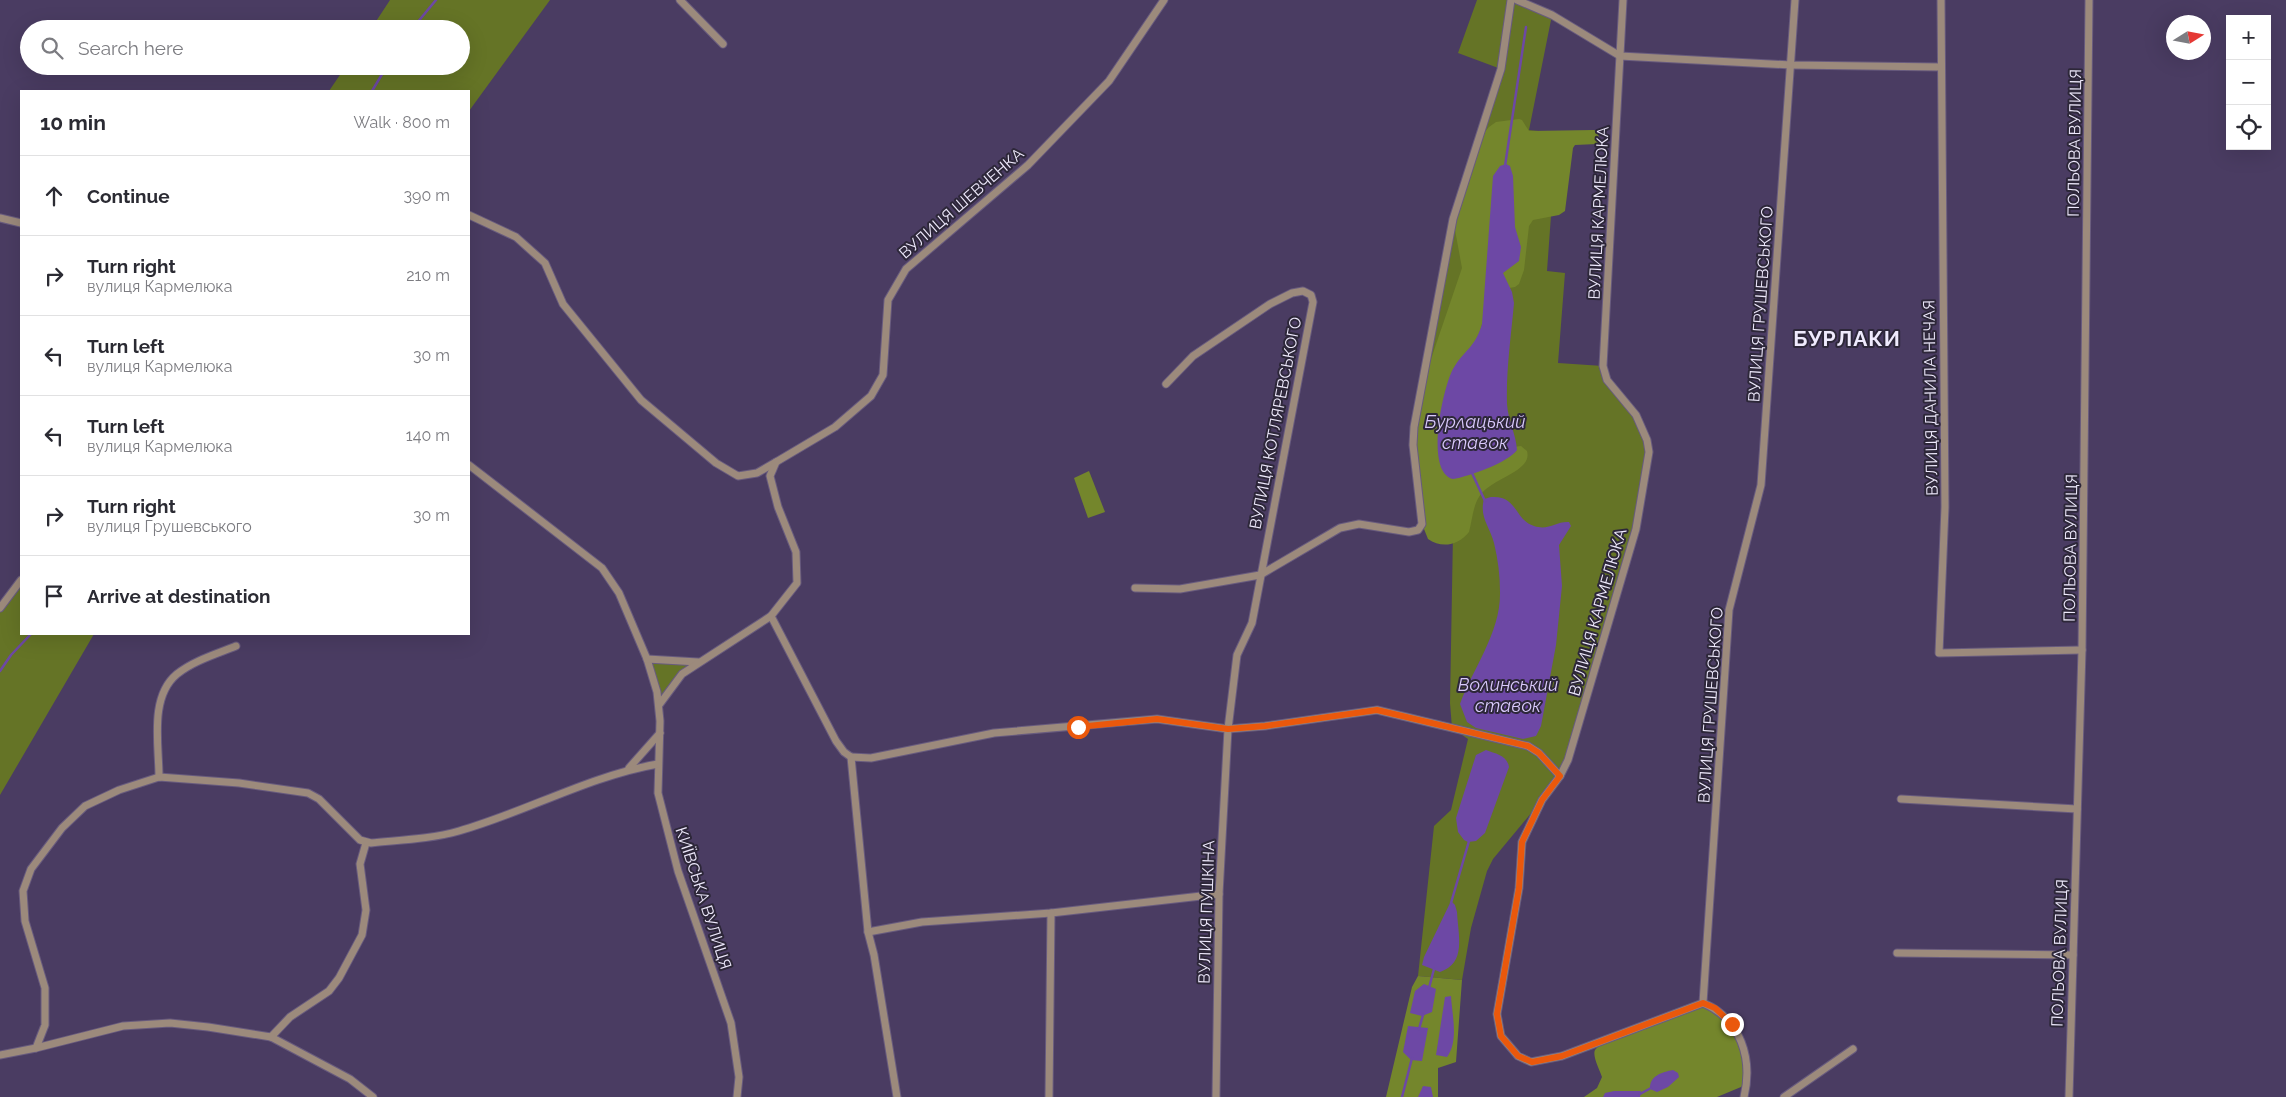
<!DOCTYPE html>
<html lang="en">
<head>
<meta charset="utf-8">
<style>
	:root { --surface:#fff; --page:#f7f7f7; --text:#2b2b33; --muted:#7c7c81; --line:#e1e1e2 }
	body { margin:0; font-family:Raleway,sans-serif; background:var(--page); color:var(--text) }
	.controls { position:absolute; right:15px; top:15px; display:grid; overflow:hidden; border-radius:0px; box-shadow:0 5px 20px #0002 }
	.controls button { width:45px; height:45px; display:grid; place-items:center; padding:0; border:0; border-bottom:1px solid var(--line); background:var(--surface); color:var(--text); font:25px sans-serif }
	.compass { position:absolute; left:2166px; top:15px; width:45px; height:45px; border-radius:50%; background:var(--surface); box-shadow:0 5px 20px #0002; rotate:79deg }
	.stop { position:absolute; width:15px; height:15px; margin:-11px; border:4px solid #ea580c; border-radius:50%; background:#fff }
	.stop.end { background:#ea580c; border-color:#fff; box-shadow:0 1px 5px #0008 }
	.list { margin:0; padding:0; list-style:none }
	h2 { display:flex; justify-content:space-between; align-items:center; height:65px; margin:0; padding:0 20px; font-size:21px }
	h2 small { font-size:16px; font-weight:400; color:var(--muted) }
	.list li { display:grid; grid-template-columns:32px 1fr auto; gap:15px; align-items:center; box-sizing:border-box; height:80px; padding:0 20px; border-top:1px solid var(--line) }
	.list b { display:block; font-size:19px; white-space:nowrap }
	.list p { margin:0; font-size:16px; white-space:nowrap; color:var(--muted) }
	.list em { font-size:16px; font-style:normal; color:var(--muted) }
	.icon { flex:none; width:28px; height:28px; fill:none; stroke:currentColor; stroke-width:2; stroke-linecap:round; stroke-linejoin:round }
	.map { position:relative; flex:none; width:2286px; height:1097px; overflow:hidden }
	.search { position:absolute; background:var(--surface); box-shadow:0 5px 20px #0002; left:20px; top:20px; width:450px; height:55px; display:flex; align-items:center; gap:12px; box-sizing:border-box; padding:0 18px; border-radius:28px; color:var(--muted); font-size:19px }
	.panel { position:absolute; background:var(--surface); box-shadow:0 5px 20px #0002; left:20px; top:90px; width:450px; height:545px; border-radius:0px }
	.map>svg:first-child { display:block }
	.green { fill:#657426 }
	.forest { fill:#74862c }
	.water { fill:#6d48a5 }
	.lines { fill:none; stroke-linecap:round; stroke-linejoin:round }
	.stream { stroke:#6d48a5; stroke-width:2.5 }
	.minor-casing { stroke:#685b7e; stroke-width:9 }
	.minor { stroke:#9c8a7c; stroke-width:7 }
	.route { stroke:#ea580c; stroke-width:6 }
	.labels { text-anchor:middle; stroke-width:4; stroke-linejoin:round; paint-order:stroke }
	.street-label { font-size:16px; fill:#efeafd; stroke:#2d2739 }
	.water-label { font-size:18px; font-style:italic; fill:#d9c9fb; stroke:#2d2739 }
	.district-label { font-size:21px; font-weight:bold; letter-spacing:1px; fill:#efeafd; stroke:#2d2739 }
</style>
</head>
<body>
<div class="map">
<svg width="2286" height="1097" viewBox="0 0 2286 1097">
	<rect width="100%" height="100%" fill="#4a3c62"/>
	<!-- green -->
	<g class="green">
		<path d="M 390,0 L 550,0 L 469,111 L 469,91 L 329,91 L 346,66 L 461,66 L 461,29 L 371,29 Z"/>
		<path d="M 1477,0 L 1517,0 L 1552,15 L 1529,130 L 1557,133 L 1547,271 L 1565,273 L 1558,363 L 1603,366 L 1605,374 L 1627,404 L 1649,452 L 1636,529 L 1568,760 L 1542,800 L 1493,859 L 1487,871 L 1471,928 L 1462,980 L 1418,976 L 1434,826 L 1451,810 L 1468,739 L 1452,728 L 1450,703 L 1453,533 L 1413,445 L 1453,219 L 1501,69 L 1458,53 Z"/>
		<path d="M 21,580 L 21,634 L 94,634 L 0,795 L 0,608 Z"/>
		<path d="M 647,659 L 698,662 L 659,705 Z"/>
	</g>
	<!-- forest -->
	<g class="forest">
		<path d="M 1519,119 L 1522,120 L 1529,131 L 1594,130 L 1598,132 L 1599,141 L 1597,144 L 1575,145 L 1573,148 L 1565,211 L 1559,215 L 1533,220 L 1529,226 L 1524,270 L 1519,284 L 1515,287 L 1509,288 L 1482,324 L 1478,338 L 1463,366 L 1513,447 L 1521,446 L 1527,451 C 1533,472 1490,478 1479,497 C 1473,506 1472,521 1469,532 C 1459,545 1442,549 1428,539 L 1422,524 L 1413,445 L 1429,365 L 1462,268 L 1453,219 L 1478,140 L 1489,127 L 1496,122 Z"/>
		<path d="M 1089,471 L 1105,512 L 1088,518 L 1074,478 Z"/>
		<path d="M 1418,976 L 1462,980 L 1456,1062 L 1438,1068 L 1438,1097 L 1386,1097 L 1412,987 Z"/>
		<path d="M 1703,1003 L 1739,1034 L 1747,1081 L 1741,1087 L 1717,1097 L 1584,1097 L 1597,1088 L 1602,1077 C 1600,1071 1592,1056 1595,1050 C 1608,1033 1681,1012 1703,1003 Z"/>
	</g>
	<!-- water -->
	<g class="water">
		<path d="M 1506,164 L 1510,166 L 1513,176 L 1515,227 L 1521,247 L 1519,261 L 1503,273 L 1512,292 L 1514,303 C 1511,337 1506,370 1507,404 C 1508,420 1516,434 1517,450 C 1509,462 1468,477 1453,479 C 1424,472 1443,387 1453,369 C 1464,350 1475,348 1482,324 L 1493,176 L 1500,166 Z"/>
		<path d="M 1491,497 C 1518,495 1514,520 1534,526 C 1549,531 1556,521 1569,522 L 1571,526 L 1559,545 L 1562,586 L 1556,645 L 1541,726 L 1536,736 L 1523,739 L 1476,728 L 1467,722 L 1460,704 C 1473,668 1501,632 1500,592 C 1500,576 1498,559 1494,543 C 1490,527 1479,517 1484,499 Z"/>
		<path d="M 1486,750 C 1496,754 1507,755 1509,767 L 1485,833 L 1476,841 L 1468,842 L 1464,840 L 1458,832 L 1456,818 L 1476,755 Z"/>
		<path d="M 1451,901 L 1455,905 L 1457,912 C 1458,935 1467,963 1440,972 L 1422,965 L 1424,957 Z"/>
		<path d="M 1424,984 L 1436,989 L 1432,1012 L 1422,1016 L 1410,1013 L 1415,991 Z"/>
		<path d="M 1451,996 C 1452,1015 1459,1041 1447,1057 L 1436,1055 L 1445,997 Z"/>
		<path d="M 1408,1026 L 1428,1028 L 1422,1061 L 1411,1060 L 1403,1052 Z"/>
		<path d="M 1673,1070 L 1678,1073 L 1679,1077 L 1668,1087 L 1657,1092 L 1650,1089 C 1649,1076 1662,1072 1673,1070 Z"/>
		<path d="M 1423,1086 L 1431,1087 L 1433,1097 L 1418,1097 Z"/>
		<path d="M 1614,1091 L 1641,1091 L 1640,1097 L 1603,1097 L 1605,1093 Z"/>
	</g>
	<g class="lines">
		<!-- stream -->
		<g class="stream">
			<path d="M 412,29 L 436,0"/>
			<path d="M 372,91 L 387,66"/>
			<path d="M 1505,166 L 1526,27"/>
			<path d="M 1472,473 L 1485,501"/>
			<path d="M 0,671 L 11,655 L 31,634"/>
			<path d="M 1451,903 L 1469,841"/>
			<path d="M 1429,988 L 1434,969"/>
			<path d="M 1419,1029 L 1423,1015"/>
			<path d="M 1640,1094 L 1651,1088"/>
			<path d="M 1402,1097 L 1412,1058"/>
		</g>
		<defs>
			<g id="minor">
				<path d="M 680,0 L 723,44"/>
				<path d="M 1517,0 L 1552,15 L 1620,56 L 1791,65 L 1940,67"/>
				<path d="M 1623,0 L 1603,366 L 1607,380 L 1636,415 L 1647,440 L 1649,452 L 1636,529 L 1568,760 L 1560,776 L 1542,800 L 1522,842 L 1519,888 L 1497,1014 L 1501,1036 L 1518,1056 L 1531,1062 L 1562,1056 L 1703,1003"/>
				<path d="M 1941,0 L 1945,507 L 1939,653 L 2082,650"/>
				<path d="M 469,215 L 516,237 L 545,263 L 563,304 L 641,400 L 716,463 L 738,476 L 757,473 L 776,462"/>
				<path d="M 0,218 L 21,223"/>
				<path d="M 1166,384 L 1193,356 L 1270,304 L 1292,293 L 1303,291 L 1311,295 L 1313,302 L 1252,623 L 1237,655 L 1228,729 L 1219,894 L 1216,1097"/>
				<path d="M 469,465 L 602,568 L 619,593 L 647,659 L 657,692 L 660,721 L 658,793 L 678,871 L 731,1023 L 739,1077 L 737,1097"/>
				<path d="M 1135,588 L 1180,589 L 1260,575 L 1340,528 L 1359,524 L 1409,532 L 1418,530 L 1422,524 L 1413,445 L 1414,427 L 1453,219 L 1501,69 L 1511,0"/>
				<path d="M 0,608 L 21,580"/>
				<path d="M 771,616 L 836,741 L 844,752 L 851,757 L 868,932 L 874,955 L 897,1097"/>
				<path d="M 647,659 L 698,662"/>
				<path d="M 659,705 L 682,674 L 771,616 L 797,583 L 796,552 L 778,507 L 770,476 L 776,462 L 835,427 L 871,396 L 883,375 L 888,300 L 906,269 L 1028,165 L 1109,81 L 1164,0"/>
				<path d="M 851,757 L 871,758 L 994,733 L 1157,719 L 1228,729 L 1265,726 L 1377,710 L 1528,746 L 1539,753 L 1560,776"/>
				<path d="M 629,768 L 660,733"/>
				<path d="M 159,777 C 159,745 149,697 177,674 C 193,661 216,654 236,646"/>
				<path d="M 1901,799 L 2077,809"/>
				<path d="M 868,932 L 922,922 L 1051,913 L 1219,894"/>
				<path d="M 1897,953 L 2073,955"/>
				<path d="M 271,1037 L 290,1017 L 329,991 L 339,978 L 362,935 L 366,910 L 360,864 L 366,843"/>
				<path d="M 36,1048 L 45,1025 L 45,988 L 25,921 L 23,891 L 31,869 L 62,828 L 85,806 L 119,790 L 159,777 L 239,783 L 308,793 L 319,799 L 360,840 L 371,843 C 400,840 431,839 459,831 C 526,812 589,776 658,764"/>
				<path d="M 0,1055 L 36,1048 L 123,1026 L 170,1023 L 208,1027 L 271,1037 L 350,1079 L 373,1097"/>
				<path d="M 1049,1097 L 1051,913"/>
				<path d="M 1744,1097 C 1753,1059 1741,1019 1703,1003 L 1729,610 L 1761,485 L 1795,0"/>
				<path d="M 1784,1097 L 1853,1049"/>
				<path d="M 2069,1097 L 2082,650 L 2089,0"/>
			</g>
		</defs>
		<!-- minor casing -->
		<use href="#minor" class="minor-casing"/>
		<!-- minor -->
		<use href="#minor" class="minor"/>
	</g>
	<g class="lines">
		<!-- route -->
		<path class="route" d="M 1078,727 L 1157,719 L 1228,729 L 1265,726 L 1377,710 L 1528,746 L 1539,753 L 1560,776 L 1542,800 L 1522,842 L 1519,888 L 1497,1014 L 1501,1036 L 1518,1056 L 1532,1062 L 1562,1056 L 1703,1003 L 1715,1008 L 1732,1024"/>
	</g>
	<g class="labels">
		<!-- street labels -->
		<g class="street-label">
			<text transform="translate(2074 143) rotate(-89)" y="6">ПОЛЬОВА ВУЛИЦЯ</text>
			<text transform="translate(961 203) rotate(-41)" y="6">ВУЛИЦЯ ШЕВЧЕНКА</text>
			<text transform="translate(1598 213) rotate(-87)" y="6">ВУЛИЦЯ КАРМЕЛЮКА</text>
			<text transform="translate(1760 304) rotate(-86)" y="6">ВУЛИЦЯ ГРУШЕВСЬКОГО</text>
			<text transform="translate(1930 398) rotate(-91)" y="6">ВУЛИЦЯ ДАНИЛА НЕЧАЯ</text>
			<text transform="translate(1275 423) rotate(-79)" y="6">ВУЛИЦЯ КОТЛЯРЕВСЬКОГО</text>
			<text transform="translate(2070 548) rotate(-89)" y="6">ПОЛЬОВА ВУЛИЦЯ</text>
			<text transform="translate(1597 612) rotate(-74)" y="6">ВУЛИЦЯ КАРМЕЛЮКА</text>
			<text transform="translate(1710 705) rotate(-86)" y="6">ВУЛИЦЯ ГРУШЕВСЬКОГО</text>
			<text transform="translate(704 898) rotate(72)" y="6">КИЇВСЬКА ВУЛИЦЯ</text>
			<text transform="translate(1206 912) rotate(-88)" y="6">ВУЛИЦЯ ПУШКІНА</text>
			<text transform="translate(2059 953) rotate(-88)" y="6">ПОЛЬОВА ВУЛИЦЯ</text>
		</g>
		<!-- water labels -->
		<g class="water-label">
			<text x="1475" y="428">Бурлацький<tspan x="1475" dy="21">ставок</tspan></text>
			<text x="1508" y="691">Волинський<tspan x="1508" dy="21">ставок</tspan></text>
		</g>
		<!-- district labels -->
		<g class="district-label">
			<text x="1847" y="346">БУРЛАКИ</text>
		</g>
	</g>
</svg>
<div class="controls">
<button>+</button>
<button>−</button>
<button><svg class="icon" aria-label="locate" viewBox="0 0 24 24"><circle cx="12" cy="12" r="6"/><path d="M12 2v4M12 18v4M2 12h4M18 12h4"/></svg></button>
</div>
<svg class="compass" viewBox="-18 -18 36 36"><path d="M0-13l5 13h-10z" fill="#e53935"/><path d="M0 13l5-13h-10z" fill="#7c7c81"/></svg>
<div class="stop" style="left:1078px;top:727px"></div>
<div class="stop end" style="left:1732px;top:1024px"></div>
<div class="search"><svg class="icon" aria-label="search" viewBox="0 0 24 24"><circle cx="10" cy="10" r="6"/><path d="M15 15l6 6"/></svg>Search here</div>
<section class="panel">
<h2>10 min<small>Walk · 800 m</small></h2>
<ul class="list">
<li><svg class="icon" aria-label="ahead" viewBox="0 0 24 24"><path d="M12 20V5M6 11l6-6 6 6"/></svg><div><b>Continue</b></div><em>390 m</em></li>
<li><svg class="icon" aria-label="right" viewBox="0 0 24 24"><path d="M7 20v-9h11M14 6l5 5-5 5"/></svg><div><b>Turn right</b><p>вулиця Кармелюка</p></div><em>210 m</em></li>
<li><svg class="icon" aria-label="left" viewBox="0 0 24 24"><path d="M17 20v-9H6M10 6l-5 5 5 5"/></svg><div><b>Turn left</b><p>вулиця Кармелюка</p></div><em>30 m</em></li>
<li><svg class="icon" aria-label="left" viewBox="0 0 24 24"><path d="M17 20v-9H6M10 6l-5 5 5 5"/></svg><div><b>Turn left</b><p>вулиця Кармелюка</p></div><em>140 m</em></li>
<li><svg class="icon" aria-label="right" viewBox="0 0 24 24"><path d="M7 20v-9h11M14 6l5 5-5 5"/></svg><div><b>Turn right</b><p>вулиця Грушевського</p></div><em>30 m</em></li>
<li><svg class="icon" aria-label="arrive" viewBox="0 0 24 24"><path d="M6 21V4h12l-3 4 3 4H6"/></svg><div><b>Arrive at destination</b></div></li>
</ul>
</section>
</div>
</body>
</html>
